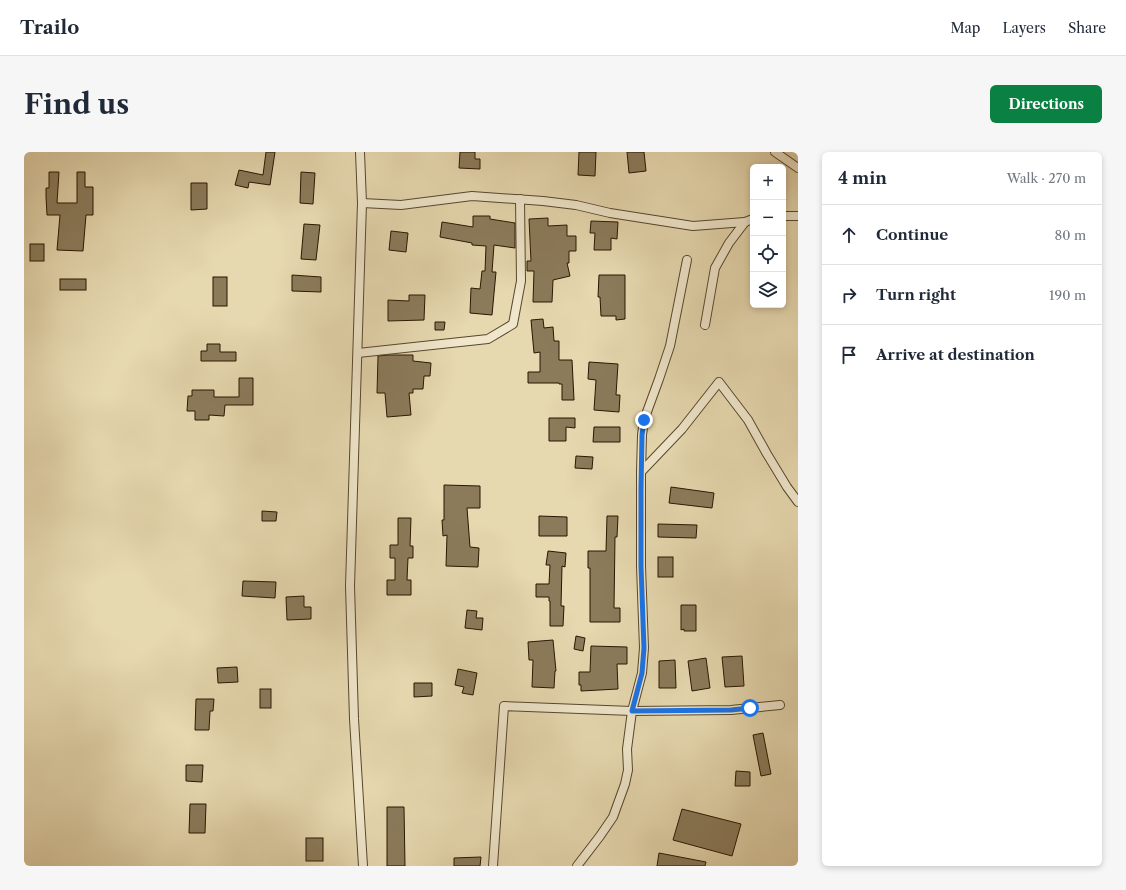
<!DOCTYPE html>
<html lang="en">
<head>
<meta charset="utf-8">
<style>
	:root { --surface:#fff; --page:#f6f6f7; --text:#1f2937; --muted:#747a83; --line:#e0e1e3; --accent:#0b8043 }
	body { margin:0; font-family:"Libre Caslon Text",serif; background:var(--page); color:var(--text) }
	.controls { position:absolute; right:12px; top:12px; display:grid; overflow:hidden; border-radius:6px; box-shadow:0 2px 6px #0003 }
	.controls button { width:36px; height:36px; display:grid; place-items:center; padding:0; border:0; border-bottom:1px solid var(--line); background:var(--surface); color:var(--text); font:20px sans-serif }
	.stop { position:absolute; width:12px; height:12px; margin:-9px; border:3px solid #1a73e8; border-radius:50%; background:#fff }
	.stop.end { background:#1a73e8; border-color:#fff; box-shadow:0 1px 4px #0008 }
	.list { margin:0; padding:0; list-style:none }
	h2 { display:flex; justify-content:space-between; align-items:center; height:52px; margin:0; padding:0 16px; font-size:17px }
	h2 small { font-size:13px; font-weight:400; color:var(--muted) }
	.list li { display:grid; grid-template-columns:26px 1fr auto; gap:12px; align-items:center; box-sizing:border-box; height:60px; padding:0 16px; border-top:1px solid var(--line) }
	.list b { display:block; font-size:15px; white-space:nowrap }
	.list em { font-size:13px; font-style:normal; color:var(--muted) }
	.icon { flex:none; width:22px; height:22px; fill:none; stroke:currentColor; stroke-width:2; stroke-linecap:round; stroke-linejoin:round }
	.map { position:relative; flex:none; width:774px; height:714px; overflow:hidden; border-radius:6px }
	header { display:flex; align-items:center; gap:24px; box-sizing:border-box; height:56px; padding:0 20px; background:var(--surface); border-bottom:1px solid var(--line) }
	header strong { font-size:19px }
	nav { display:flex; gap:22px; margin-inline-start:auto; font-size:14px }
	.intro { display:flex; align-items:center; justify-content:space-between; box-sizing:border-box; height:96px; padding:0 24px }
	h1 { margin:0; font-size:28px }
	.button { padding:10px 18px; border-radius:6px; background:var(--accent); color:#fff; font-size:14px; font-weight:700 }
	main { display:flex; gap:24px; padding:0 24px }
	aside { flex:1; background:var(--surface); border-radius:6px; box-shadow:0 2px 6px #0003 }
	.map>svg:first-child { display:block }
	.building { fill:#8b7b5b; stroke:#281701 }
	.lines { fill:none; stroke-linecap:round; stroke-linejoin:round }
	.minor-casing { stroke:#58472c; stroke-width:10 }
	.minor { stroke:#efe6cb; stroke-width:8 }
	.route { stroke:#1a73e8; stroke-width:5 }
</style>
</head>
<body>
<header>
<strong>Trailo</strong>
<nav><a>Map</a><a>Layers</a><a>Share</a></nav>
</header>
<div class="intro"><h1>Find us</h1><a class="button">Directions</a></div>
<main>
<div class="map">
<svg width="774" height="714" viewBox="0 0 774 714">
	<rect width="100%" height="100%" fill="#e6d8af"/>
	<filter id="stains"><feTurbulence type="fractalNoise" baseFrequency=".005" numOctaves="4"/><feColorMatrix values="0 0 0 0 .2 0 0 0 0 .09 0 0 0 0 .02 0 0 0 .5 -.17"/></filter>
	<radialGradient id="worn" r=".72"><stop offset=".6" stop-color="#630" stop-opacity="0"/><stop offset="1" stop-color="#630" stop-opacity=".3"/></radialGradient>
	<!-- building -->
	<g class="building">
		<path d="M 242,0 L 251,0 L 246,33 L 225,30 L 224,36 L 211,33 L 215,18 L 239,23 Z"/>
		<path d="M 436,0 L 451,0 L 451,7 L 456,7 L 456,17 L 435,16 Z"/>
		<path d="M 555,0 L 572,0 L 571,24 L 554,23 Z"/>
		<path d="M 603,0 L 620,0 L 622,19 L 605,21 Z"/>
		<path d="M 25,20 L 35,20 L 33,51 L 53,51 L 53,20 L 61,20 L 61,35 L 69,35 L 69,63 L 62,63 L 59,99 L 33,98 L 36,63 L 23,63 L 22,45 L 22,36 L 25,36 Z"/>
		<path d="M 277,20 L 291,21 L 289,52 L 276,51 Z"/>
		<path d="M 167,31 L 183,31 L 183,57 L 167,58 Z"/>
		<path d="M 449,64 L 466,64 L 466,67 L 491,71 L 491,96 L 470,93 L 468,120 L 472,120 L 468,163 L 446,161 L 447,136 L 456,137 L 458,119 L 461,119 L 462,94 L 448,93 L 448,91 L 416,85 L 418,70 L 449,75 Z"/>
		<path d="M 524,66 L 524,74 L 543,73 L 543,84 L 552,84 L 552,99 L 545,99 L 545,111 L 543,111 L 546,124 L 529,128 L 528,150 L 509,150 L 510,119 L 503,119 L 503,109 L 507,109 L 505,67 Z"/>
		<path d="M 567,69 L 594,70 L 593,87 L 587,86 L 587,98 L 570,98 L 571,81 L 566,81 Z"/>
		<path d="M 280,72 L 296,73 L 292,108 L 277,107 Z"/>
		<path d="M 367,79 L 384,81 L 382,100 L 365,98 Z"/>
		<rect x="6" y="92" width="14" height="17"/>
		<path d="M 268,123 L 297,125 L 297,140 L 268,139 Z"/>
		<path d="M 575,123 L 601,123 L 601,167 L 592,168 L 592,164 L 577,164 L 576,145 L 574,145 Z"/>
		<rect x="189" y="125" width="14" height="29"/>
		<rect x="36" y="127" width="26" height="11"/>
		<path d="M 385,143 L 401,143 L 400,168 L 364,169 L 364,148 L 385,149 Z"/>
		<path d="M 519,167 L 520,176 L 529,175 L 530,189 L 535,189 L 535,208 L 548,208 L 550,248 L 538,248 L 538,232 L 535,232 L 535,231 L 504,231 L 504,220 L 516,220 L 516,200 L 510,201 L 507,168 Z"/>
		<path d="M 411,170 L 421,170 L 420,178 L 411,178 Z"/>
		<path d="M 183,192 L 196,192 L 196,200 L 212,200 L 212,209 L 177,209 L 177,199 L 183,199 Z"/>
		<path d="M 364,203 L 389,203 L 389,209 L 407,211 L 406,224 L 400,224 L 399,237 L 389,237 L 389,241 L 385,241 L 387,263 L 363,265 L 361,241 L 353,241 L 354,204 Z"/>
		<path d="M 565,210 L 594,212 L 592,243 L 596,243 L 595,260 L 570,258 L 572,228 L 564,227 Z"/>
		<path d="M 215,226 L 229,226 L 229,253 L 201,253 L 200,264 L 185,263 L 185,268 L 171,268 L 171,259 L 163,259 L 164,244 L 168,244 L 168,238 L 190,238 L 190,245 L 215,245 Z"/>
		<path d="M 525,266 L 551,266 L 551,276 L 542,275 L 542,289 L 525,289 Z"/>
		<path d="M 570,275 L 596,275 L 596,290 L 569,290 Z"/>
		<path d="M 552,304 L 569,305 L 568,317 L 551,316 Z"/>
		<path d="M 420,333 L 456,334 L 456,356 L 443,356 L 446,395 L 455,396 L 454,415 L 422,414 L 423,383 L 419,384 L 418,368 L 420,368 Z"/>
		<path d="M 647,335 L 690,341 L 688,356 L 645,351 Z"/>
		<path d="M 238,359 L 253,360 L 252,369 L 238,369 Z"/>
		<path d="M 515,364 L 543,365 L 543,384 L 515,384 Z"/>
		<path d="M 583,364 L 594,364 L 593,385 L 591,385 L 590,456 L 596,456 L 596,470 L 566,470 L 566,416 L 564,416 L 564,399 L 582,399 Z"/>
		<path d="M 374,366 L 387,366 L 386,394 L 389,394 L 389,406 L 384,406 L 383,428 L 387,428 L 387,443 L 363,443 L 363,428 L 371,428 L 371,406 L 366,406 L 366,393 L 374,393 Z"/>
		<path d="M 634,372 L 673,373 L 672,386 L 634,385 Z"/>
		<path d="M 524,399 L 542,401 L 541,415 L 538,414 L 537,454 L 540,454 L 539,474 L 526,474 L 526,449 L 525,449 L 525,445 L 512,445 L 512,432 L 525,432 L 526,413 L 522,413 Z"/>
		<rect x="634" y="405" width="15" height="20"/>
		<path d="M 219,429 L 252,430 L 251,446 L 218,444 Z"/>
		<path d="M 280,444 L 280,455 L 287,455 L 287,467 L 263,468 L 262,445 Z"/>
		<path d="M 657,453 L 672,453 L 672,479 L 660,479 L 660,477 L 657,478 Z"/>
		<path d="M 443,458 L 453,459 L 452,466 L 459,466 L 458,478 L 441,476 Z"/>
		<path d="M 552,484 L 561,486 L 559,499 L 550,497 Z"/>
		<path d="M 529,488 L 532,519 L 531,519 L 530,536 L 508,535 L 509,508 L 505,508 L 504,490 Z"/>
		<path d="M 567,494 L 603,495 L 603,512 L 593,512 L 594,537 L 557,539 L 557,533 L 555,533 L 555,520 L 566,520 Z"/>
		<path d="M 718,504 L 720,534 L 701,535 L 698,505 Z"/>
		<path d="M 682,506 L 686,536 L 668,539 L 664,509 Z"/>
		<path d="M 651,508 L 652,536 L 635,536 L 635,509 Z"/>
		<path d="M 213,515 L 214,530 L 194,531 L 193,516 Z"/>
		<path d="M 434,517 L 453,521 L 449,543 L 438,541 L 440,535 L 431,533 Z"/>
		<path d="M 390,531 L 408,531 L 408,544 L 390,545 Z"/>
		<rect x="236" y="537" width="11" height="19"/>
		<path d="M 172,547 L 190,547 L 189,559 L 186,559 L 185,578 L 171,578 Z"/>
		<path d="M 739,581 L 747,622 L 737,624 L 729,583 Z"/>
		<path d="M 162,613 L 179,613 L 178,630 L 162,629 Z"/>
		<path d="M 712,619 L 726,620 L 726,634 L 711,634 Z"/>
		<path d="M 166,652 L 182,652 L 181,681 L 165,681 Z"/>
		<path d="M 363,655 L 380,655 L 381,714 L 363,714 Z"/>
		<path d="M 658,657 L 717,672 L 708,704 L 649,688 Z"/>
		<rect x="282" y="686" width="17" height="23"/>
		<path d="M 635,701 L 682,710 L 681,714 L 633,714 Z"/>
		<path d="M 457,705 L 456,714 L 430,714 L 430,706 Z"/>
	</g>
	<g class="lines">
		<defs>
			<g id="minor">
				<path d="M 336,0 L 338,51 L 326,434 L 330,567 L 339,714"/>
				<path d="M 751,0 L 774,16"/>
				<path d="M 338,51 L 377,53 L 448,44 L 519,49 L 552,53 L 586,61 L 669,74 L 721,70"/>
				<path d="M 759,64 L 774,64"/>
				<path d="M 681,173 L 691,116 L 705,91 L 721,70 L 729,67"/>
				<path d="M 334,201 L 464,187 L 489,172 L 497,129 L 496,47"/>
				<path d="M 617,320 L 618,283 L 620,268 L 635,227 L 646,194 L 663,108"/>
				<path d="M 469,714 L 480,554 L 608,559 L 707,558 L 756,553"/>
				<path d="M 553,714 L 576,684 L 589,665 L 601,632 L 604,618 L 603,597 L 608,559 L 618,521 L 620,496 L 617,414 L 617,320 L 658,277 L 695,230 L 724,268 L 743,302 L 763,335 L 774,350"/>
			</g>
		</defs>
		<!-- minor casing -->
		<use href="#minor" class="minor-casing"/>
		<!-- minor -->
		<use href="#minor" class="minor"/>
	</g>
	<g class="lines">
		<!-- route -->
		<path class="route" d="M 620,268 L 618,283 L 617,336 L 617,414 L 620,496 L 618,521 L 608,559 L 707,558 L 726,556"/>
	</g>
	<rect width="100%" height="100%" filter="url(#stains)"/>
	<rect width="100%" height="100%" fill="url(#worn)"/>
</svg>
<div class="controls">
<button>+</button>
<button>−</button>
<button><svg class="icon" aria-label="locate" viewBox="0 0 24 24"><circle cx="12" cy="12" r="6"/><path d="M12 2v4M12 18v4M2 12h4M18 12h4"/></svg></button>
<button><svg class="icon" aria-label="layers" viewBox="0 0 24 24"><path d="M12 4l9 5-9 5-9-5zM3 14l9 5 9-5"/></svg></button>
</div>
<div class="stop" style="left:726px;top:556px"></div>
<div class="stop end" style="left:620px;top:268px"></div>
</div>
<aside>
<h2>4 min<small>Walk · 270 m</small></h2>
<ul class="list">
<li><svg class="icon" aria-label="ahead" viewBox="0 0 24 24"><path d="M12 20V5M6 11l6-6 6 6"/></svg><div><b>Continue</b></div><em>80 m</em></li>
<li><svg class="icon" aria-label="right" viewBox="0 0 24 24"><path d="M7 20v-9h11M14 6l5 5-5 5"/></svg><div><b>Turn right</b></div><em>190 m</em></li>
<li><svg class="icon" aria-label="arrive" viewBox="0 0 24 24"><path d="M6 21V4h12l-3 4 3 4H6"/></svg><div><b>Arrive at destination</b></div></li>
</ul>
</aside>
</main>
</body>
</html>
